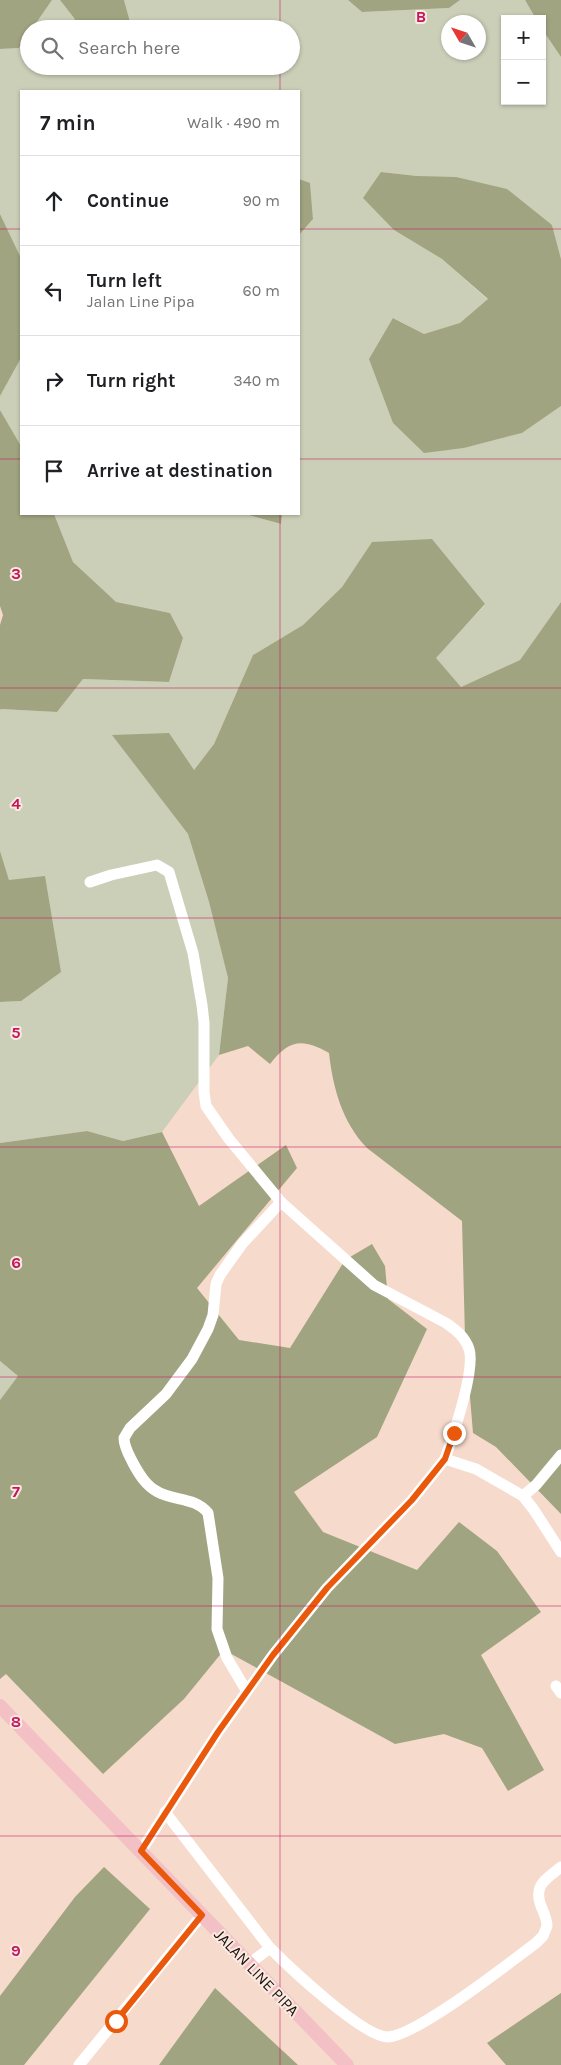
<!DOCTYPE html>
<html lang="en">
<head>
<meta charset="utf-8">
<style>
	:root { --surface:#fff; --page:#f6f6f6; --text:#202124; --muted:#757577; --line:#e0e0e0 }
	body { margin:0; font-family:Karla,sans-serif; background:var(--page); color:var(--text) }
	.controls { position:absolute; right:15px; top:15px; display:grid; overflow:hidden; border-radius:0px; box-shadow:0 1px 4px #0004 }
	.controls button { width:45px; height:45px; display:grid; place-items:center; padding:0; border:0; border-bottom:1px solid var(--line); background:var(--surface); color:var(--text); font:25px sans-serif }
	.compass { position:absolute; left:441px; top:15px; width:45px; height:45px; border-radius:50%; background:var(--surface); box-shadow:0 1px 4px #0004; rotate:309deg }
	.stop { position:absolute; width:15px; height:15px; margin:-11px; border:4px solid #ea580c; border-radius:50%; background:#fff }
	.stop.end { background:#ea580c; border-color:#fff; box-shadow:0 1px 5px #0008 }
	.list { margin:0; padding:0; list-style:none }
	h2 { display:flex; justify-content:space-between; align-items:center; height:65px; margin:0; padding:0 20px; font-size:21px }
	h2 small { font-size:16px; font-weight:400; color:var(--muted) }
	.list li { display:grid; grid-template-columns:32px 1fr auto; gap:15px; align-items:center; box-sizing:border-box; height:90px; padding:0 20px; border-top:1px solid var(--line) }
	.list b { display:block; font-size:19px; white-space:nowrap }
	.list p { margin:0; font-size:16px; white-space:nowrap; color:var(--muted) }
	.list em { font-size:16px; font-style:normal; color:var(--muted) }
	.icon { flex:none; width:28px; height:28px; fill:none; stroke:currentColor; stroke-width:2; stroke-linecap:round; stroke-linejoin:round }
	.map { position:relative; flex:none; width:561px; height:2065px; overflow:hidden }
	.search { position:absolute; background:var(--surface); box-shadow:0 1px 4px #0004; left:20px; top:20px; width:280px; height:55px; display:flex; align-items:center; gap:12px; box-sizing:border-box; padding:0 18px; border-radius:28px; color:var(--muted); font-size:19px }
	.panel { position:absolute; background:var(--surface); box-shadow:0 1px 4px #0004; left:20px; top:90px; width:280px; height:425px; border-radius:0px }
	.map>svg:first-child { display:block }
	.green { fill:#cbcfb8; fill-rule:evenodd }
	.forest { fill:#a0a481 }
	.lines { fill:none; stroke-linecap:round; stroke-linejoin:round }
	.minor { stroke:#fff; stroke-width:11 }
	.major { stroke:#f2c0c5; stroke-width:14 }
	.route { stroke:#ea580c; stroke-width:6 }
	.grid { fill:none; stroke:#c2185b; stroke-width:1; stroke-opacity:0.55 }
	.labels { text-anchor:middle; stroke-width:4; stroke-linejoin:round; paint-order:stroke }
	.street-label { font-size:16px; fill:#1c130e; stroke:#fbeae1 }
	.grid-label { font-size:16px; text-anchor:middle; font-weight:bold; fill:#c2185b; stroke:#fbeae1; stroke-width:4; stroke-linejoin:round; paint-order:stroke }
</style>
</head>
<body>
<div class="map">
<svg width="561" height="2065" viewBox="0 0 561 2065">
	<rect width="100%" height="100%" fill="#f6dacc"/>
	<!-- green -->
	<g class="green">
		<path d="M 52,0 L 60,0 L 74,18 L 79,29 L 32,29 Z"/>
		<path d="M 124,0 L 348,0 L 362,12 L 449,8 L 460,0 L 525,0 L 536,19 L 505,19 L 505,101 L 542,101 L 542,29 L 561,57 L 561,259 L 552,225 L 417,176 L 381,172 L 394,230 L 442,259 L 488,300 L 460,324 L 424,334 L 394,318 L 393,423 L 424,452 L 464,448 L 522,433 L 561,406 L 561,602 L 520,660 L 461,687 L 435,658 L 485,605 L 372,542 L 342,587 L 303,625 L 253,655 L 214,744 L 194,770 L 113,735 L 188,834 L 209,902 L 228,978 L 219,1055 L 162,1132 L 123,1141 L 87,1131 L 0,1143 L 0,1002 L 21,1001 L 9,880 L 0,851 L 0,710 L 1,709 L 57,712 L 83,679 L 169,682 L 183,638 L 170,613 L 116,603 L 73,562 L 54,514 L 245,514 L 280,524 L 282,514 L 299,514 L 299,235 L 313,219 L 310,184 L 299,179 L 299,91 L 21,91 L 21,258 L 0,214 L 0,49 L 19,48 L 29,34 L 29,66 L 124,66 L 142,70 L 142,66 L 291,66 L 291,29 L 132,29 ZM 448,22 L 478,22 L 478,52 L 448,52 Z"/>
		<path d="M 21,358 L 21,446 L 0,410 L 0,396 Z"/>
		<path d="M 0,1361 L 18,1376 L 0,1400 Z"/>
	</g>
	<!-- forest -->
	<g class="forest">
		<path d="M 0,0 L 52,0 L 32,29 L 29,29 L 29,34 L 19,48 L 0,49 Z"/>
		<path d="M 60,0 L 124,0 L 132,29 L 79,29 L 74,18 Z"/>
		<path d="M 348,0 L 460,0 L 449,8 L 362,12 Z"/>
		<path d="M 525,0 L 561,0 L 561,57 L 542,29 L 542,19 L 536,19 Z"/>
		<path d="M 381,172 L 417,176 L 456,177 L 507,189 L 552,225 L 561,259 L 561,406 L 522,433 L 464,448 L 424,453 L 393,423 L 369,359 L 393,318 L 424,334 L 460,323 L 488,299 L 442,259 L 394,230 L 363,198 Z"/>
		<path d="M 299,179 L 310,183 L 313,219 L 299,235 Z"/>
		<path d="M 0,214 L 21,258 L 21,358 L 0,396 Z"/>
		<path d="M 0,410 L 21,446 L 21,514 L 54,514 L 73,562 L 116,602 L 170,613 L 183,638 L 169,682 L 83,679 L 57,712 L 1,709 L 0,710 L 0,625 L 3,615 L 0,606 Z"/>
		<path d="M 245,514 L 282,514 L 281,524 Z"/>
		<path d="M 432,539 L 485,604 L 436,658 L 461,687 L 520,660 L 561,602 L 561,1514 L 496,1447 L 473,1433 L 465,1337 L 462,1221 L 367,1148 C 342,1122 333,1088 329,1053 C 303,1038 289,1039 270,1064 L 248,1046 L 219,1055 L 228,978 L 209,902 L 188,834 L 112,735 L 169,733 L 194,770 L 214,744 L 253,655 L 303,625 L 342,587 L 372,542 Z"/>
		<path d="M 0,851 L 9,880 L 45,876 L 61,972 L 21,1001 L 0,1002 Z"/>
		<path d="M 87,1131 L 123,1141 L 162,1132 L 199,1206 L 286,1145 L 297,1168 L 197,1288 L 239,1340 L 290,1348 L 345,1260 L 372,1244 L 385,1266 L 388,1299 L 427,1329 L 377,1437 L 294,1492 L 323,1532 L 417,1570 L 459,1522 L 497,1551 L 541,1612 L 481,1655 L 544,1770 L 508,1791 L 482,1748 L 444,1734 L 395,1744 L 224,1650 L 184,1699 L 103,1774 L 6,1674 L 0,1679 L 0,1400 L 18,1376 L 0,1361 L 0,1143 Z"/>
		<path d="M 104,1867 L 150,1909 L 24,2065 L 0,2065 L 0,1996 L 75,1897 Z"/>
		<path d="M 215,1988 L 298,2065 L 159,2065 Z"/>
		<path d="M 561,1993 L 561,2065 L 506,2065 L 487,2043 Z"/>
	</g>
	<g class="lines">
		<!-- minor -->
		<g class="minor">
			<path d="M 90,882 L 111,875 L 157,865 L 169,872 L 193,953 L 202,1005 L 204,1023 L 204,1092 L 206,1106 L 229,1139 L 281,1202"/>
			<path d="M 523,1496 L 534,1510 L 561,1552"/>
			<path d="M 556,1686 L 561,1693"/>
			<path d="M 246,1690 L 227,1658 L 217,1629 L 218,1578 L 208,1513 C 195,1497 174,1501 158,1492 C 146,1486 139,1474 133,1463 C 129,1455 124,1447 124,1438 L 130,1428 L 166,1394 L 192,1359 L 208,1329 L 213,1315 L 216,1284 L 220,1275 L 242,1244 L 281,1202 L 374,1285 L 446,1323 C 456,1330 465,1337 469,1349 C 476,1370 453,1436 445,1459"/>
			<path d="M 165,1812 L 270,1948"/>
			<path d="M 141,1851 L 218,1732 L 273,1655 L 327,1588 L 412,1500 L 445,1459 L 476,1469 L 523,1496 L 536,1485 L 561,1455"/>
			<path d="M 249,1964 L 270,1948 C 289,1967 363,2037 388,2037 C 416,2036 509,1963 536,1943 L 543,1936 L 547,1926 C 547,1919 544,1913 541,1906 C 533,1885 546,1879 561,1867"/>
			<path d="M 79,2065 L 202,1915"/>
		</g>
		<!-- major -->
		<path class="major" d="M 0,1706 L 347,2065"/>
	</g>
	<g class="lines">
		<!-- route -->
		<path class="route" d="M 116,2021 L 202,1915 L 141,1851 L 218,1732 L 273,1655 L 327,1588 L 412,1500 L 445,1459 L 454,1433"/>
	</g>
	<!-- grid -->
	<path class="grid" d="M 280,0 L 280,29M 280,66 L 280,91M 0,229 L 21,229M 299,229 L 561,229M 0,459 L 21,459M 299,459 L 561,459M 280,514 L 280,2065M 0,688 L 561,688M 0,918 L 561,918M 0,1147 L 561,1147M 0,1377 L 561,1377M 0,1606 L 561,1606M 0,1836 L 561,1836"/>
	<g class="labels">
		<!-- street labels -->
		<g class="street-label">
			<text transform="translate(257 1972) rotate(46)" y="6">JALAN LINE PIPA</text>
		</g>
	</g>
	<g class="grid-label">
		<text x="421" y="22">B</text>
		<text x="16" y="579">3</text>
		<text x="16" y="809">4</text>
		<text x="16" y="1038">5</text>
		<text x="16" y="1268">6</text>
		<text x="16" y="1497">7</text>
		<text x="16" y="1727">8</text>
		<text x="16" y="1956">9</text>
	</g>
</svg>
<div class="controls">
<button>+</button>
<button>−</button>
</div>
<svg class="compass" viewBox="-18 -18 36 36"><path d="M0-13l5 13h-10z" fill="#e53935"/><path d="M0 13l5-13h-10z" fill="#757577"/></svg>
<div class="stop" style="left:116px;top:2021px"></div>
<div class="stop end" style="left:454px;top:1433px"></div>
<div class="search"><svg class="icon" aria-label="search" viewBox="0 0 24 24"><circle cx="10" cy="10" r="6"/><path d="M15 15l6 6"/></svg>Search here</div>
<section class="panel">
<h2>7 min<small>Walk · 490 m</small></h2>
<ul class="list">
<li><svg class="icon" aria-label="ahead" viewBox="0 0 24 24"><path d="M12 20V5M6 11l6-6 6 6"/></svg><div><b>Continue</b></div><em>90 m</em></li>
<li><svg class="icon" aria-label="left" viewBox="0 0 24 24"><path d="M17 20v-9H6M10 6l-5 5 5 5"/></svg><div><b>Turn left</b><p>Jalan Line Pipa</p></div><em>60 m</em></li>
<li><svg class="icon" aria-label="right" viewBox="0 0 24 24"><path d="M7 20v-9h11M14 6l5 5-5 5"/></svg><div><b>Turn right</b></div><em>340 m</em></li>
<li><svg class="icon" aria-label="arrive" viewBox="0 0 24 24"><path d="M6 21V4h12l-3 4 3 4H6"/></svg><div><b>Arrive at destination</b></div></li>
</ul>
</section>
</div>
</body>
</html>
